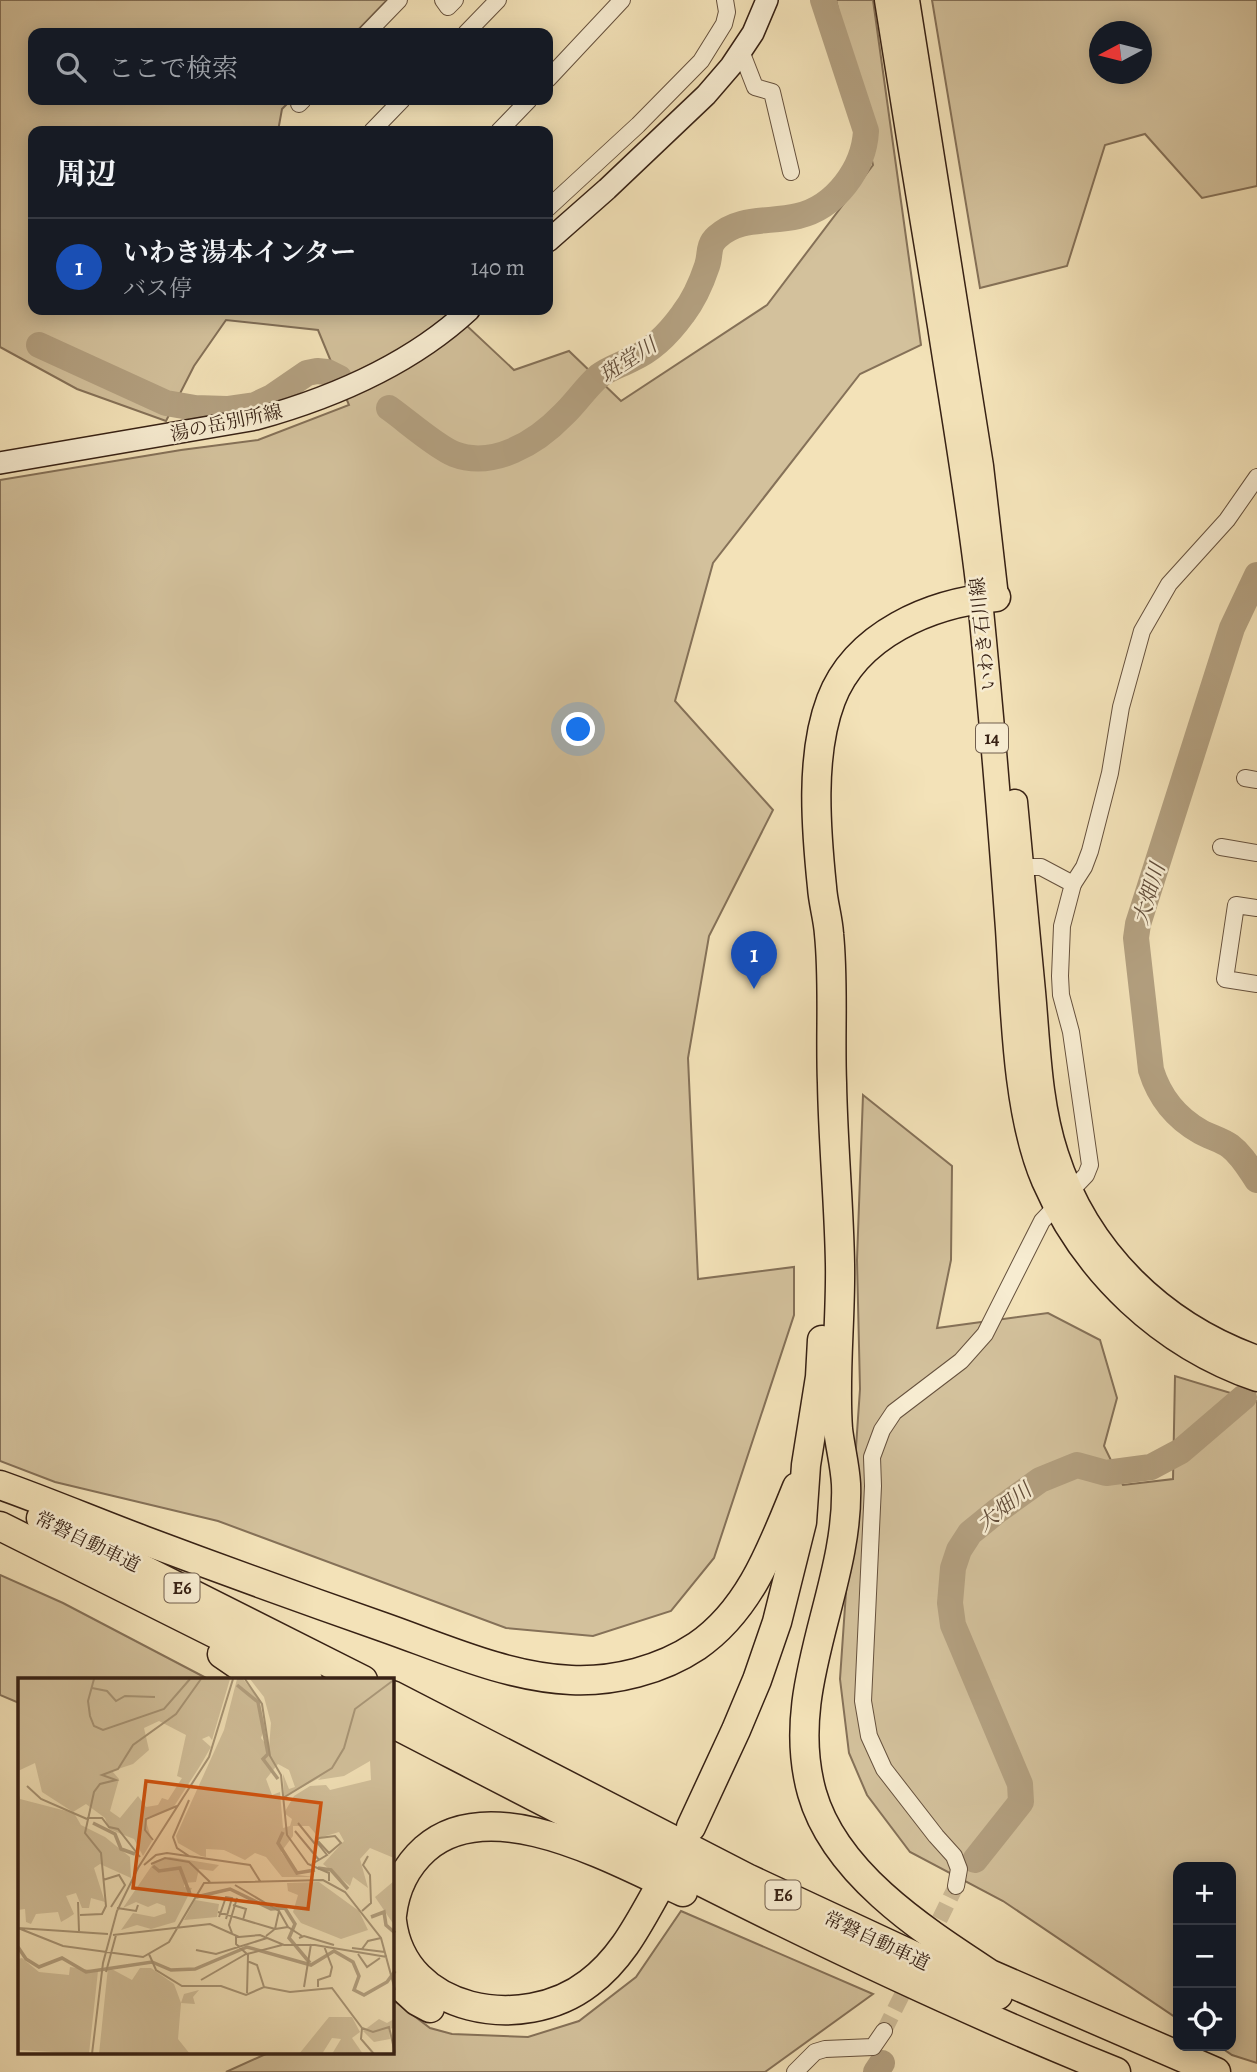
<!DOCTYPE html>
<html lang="ja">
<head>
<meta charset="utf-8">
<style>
	:root { --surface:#171b24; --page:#242831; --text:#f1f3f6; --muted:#9ea1a6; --line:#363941; --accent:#c59692 }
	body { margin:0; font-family:Alegreya,"Noto Serif JP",serif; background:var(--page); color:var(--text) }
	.controls { position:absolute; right:21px; bottom:21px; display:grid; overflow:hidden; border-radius:14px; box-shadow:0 4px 18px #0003 }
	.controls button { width:63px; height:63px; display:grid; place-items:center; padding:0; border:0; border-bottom:2px solid var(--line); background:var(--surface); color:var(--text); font:35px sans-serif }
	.compass { position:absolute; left:1089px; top:21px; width:63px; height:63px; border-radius:50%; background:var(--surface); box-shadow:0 4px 18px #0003; rotate:263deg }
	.you { position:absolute; left:579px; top:730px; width:24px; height:24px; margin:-18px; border:5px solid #fff; border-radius:50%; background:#1a73e8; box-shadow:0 0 0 10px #1a73e833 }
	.badge { display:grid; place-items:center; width:46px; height:46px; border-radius:50%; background:var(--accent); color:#fff; font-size:23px; font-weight:700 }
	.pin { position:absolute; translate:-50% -58px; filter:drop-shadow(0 2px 4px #0008) }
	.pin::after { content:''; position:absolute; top:37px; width:24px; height:21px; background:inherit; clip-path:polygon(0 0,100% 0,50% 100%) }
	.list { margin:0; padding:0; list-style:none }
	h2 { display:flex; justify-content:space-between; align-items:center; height:91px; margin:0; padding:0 28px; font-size:30px }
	h2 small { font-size:23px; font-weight:400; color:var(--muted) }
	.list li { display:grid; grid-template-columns:46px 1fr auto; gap:21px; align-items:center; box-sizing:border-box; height:98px; padding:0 28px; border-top:2px solid var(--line) }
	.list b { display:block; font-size:26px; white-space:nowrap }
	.list p { margin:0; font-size:23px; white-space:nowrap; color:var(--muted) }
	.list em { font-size:23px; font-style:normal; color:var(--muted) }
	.icon { flex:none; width:38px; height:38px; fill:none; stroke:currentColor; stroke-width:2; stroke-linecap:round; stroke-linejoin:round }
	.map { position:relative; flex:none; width:1257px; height:2072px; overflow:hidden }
	.search { position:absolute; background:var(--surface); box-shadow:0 4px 18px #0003; left:28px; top:28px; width:525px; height:77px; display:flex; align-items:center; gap:18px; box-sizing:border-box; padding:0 24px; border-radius:14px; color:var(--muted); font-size:26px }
	.panel { position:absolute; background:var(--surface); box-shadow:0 4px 18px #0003; left:28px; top:126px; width:525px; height:189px; border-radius:14px }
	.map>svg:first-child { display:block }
	.green { fill:#d3c19c; stroke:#857158; stroke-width:2; fill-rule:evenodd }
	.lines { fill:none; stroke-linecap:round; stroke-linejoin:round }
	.river { stroke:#b3a080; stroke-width:26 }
	.minor-tunnel { stroke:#cdbb97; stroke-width:16; stroke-dasharray:16 8; stroke-linecap:butt }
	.minor-casing { stroke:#66513d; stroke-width:18 }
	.secondary-casing { stroke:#372114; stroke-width:24 }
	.primary-casing { stroke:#372114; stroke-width:27 }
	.motorway-casing { stroke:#372114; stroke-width:31 }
	.minor { stroke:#f7ecd1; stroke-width:16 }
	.secondary { stroke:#f7ecd1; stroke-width:21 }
	.primary { stroke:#f3e2b8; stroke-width:24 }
	.motorway { stroke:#f3e2b8; stroke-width:28 }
	.labels { text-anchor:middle; stroke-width:5; stroke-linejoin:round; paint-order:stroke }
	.shield { fill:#f7ecd1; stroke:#715e4d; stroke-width:2 }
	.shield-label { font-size:18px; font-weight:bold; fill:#372114 }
	.street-label { font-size:19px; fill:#372114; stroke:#f7ecd1 }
	.water-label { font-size:21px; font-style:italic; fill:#624d3a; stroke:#f7ecd1 }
	.inset-river { fill:none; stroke:#b3a080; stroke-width:3.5 }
	.inset-road { fill:none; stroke:#a89576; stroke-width:2 }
	.view { fill:#d6530d; fill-opacity:0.15; stroke:#d6530d; stroke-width:3.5 }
	.inset-edge { fill:none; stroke:#372114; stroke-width:3.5 }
</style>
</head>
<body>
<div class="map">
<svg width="1257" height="2072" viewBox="0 0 1257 2072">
	<rect width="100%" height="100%" fill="#f3e2b8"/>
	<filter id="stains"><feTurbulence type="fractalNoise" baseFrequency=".00286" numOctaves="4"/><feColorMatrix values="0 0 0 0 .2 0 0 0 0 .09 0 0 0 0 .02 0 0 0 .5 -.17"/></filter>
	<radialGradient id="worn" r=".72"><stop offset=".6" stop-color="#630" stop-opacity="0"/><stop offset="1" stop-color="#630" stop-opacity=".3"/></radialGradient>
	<!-- green -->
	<g class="green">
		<path d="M 0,0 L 387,0 L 355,33 L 33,33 L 33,100 L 291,100 L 282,109 L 278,131 L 33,131 L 33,310 L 450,310 L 514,370 L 569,351 L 621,401 L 767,305 L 873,165 L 836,0 L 873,0 L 921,345 L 860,374 L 713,563 L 675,701 L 773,810 L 709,936 L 688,1058 L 698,1279 L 794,1267 L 794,1315 L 714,1558 L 671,1611 L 593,1636 L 506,1628 L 218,1521 L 55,1482 L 0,1461 L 0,480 L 181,450 L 258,440 L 349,405 L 318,330 L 226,320 L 194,366 L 166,421 L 77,389 L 0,347 Z"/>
		<path d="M 932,0 L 1257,0 L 1257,186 L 1202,198 L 1145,134 L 1105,145 L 1067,266 L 980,288 ZM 1100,32 L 1142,32 L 1142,74 L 1100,74 Z"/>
		<path d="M 863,1095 L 952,1166 L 951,1260 L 937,1328 L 1048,1313 L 1100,1340 L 1117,1398 L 1104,1446 L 1123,1485 L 1173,1479 L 1175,1376 L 1257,1401 L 1257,2063 L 1232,2055 L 1219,2046 L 1231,2046 L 1231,1867 L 1178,1867 L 1178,2019 L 1003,1901 L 910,1852 L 867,1795 L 849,1753 L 840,1679 L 860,1389 L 857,1260 Z"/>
		<path d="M 0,1575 L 63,1603 L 210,1680 L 19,1680 L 19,1703 L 0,1695 Z"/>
		<path d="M 681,1911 L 873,1994 L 765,2072 L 226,2072 L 268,2053 L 392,2053 L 392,1999 L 430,2028 L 452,2034 L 528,2037 L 579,2021 L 636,1977 Z"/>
	</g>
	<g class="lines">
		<!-- river -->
		<g class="river">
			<path d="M 39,345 L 166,403 L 195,408 L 227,409 L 255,405 L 272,397 L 307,373 L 317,371 L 327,372 L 339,378"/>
			<path d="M 389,408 C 406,420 435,446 454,454 C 493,469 536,443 563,415 C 576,403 586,387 599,376 C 609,368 621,365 632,359 C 653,350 670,332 683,314 C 693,301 702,281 707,266 C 711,255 707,246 717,237 C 740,216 769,223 798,216 C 836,207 864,168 866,131 L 823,0"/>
			<path d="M 1257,575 L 1232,628 L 1138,924 L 1136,938 L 1151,1070 C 1159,1096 1176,1118 1201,1132 C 1210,1137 1222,1140 1230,1146 C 1242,1155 1249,1168 1257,1180"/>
			<path d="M 975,1860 L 1021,1802 L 1020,1784 L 953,1625 L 950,1603 L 953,1568 L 959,1550 L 970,1533 L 997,1511 L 1040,1480 L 1077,1465 L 1106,1473 L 1151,1467 L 1181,1451 L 1244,1397"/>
			<path d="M 876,2072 L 882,2063"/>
		</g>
		<!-- minor-tunnel -->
		<g class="minor-tunnel">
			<path d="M 929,1941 L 956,1886"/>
			<path d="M 884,2031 L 911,1977"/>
		</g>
		<defs>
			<g id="minor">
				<path d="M 443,0 L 448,7 L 455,0"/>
				<path d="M 367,33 L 399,0"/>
				<path d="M 466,33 L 498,0"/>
				<path d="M 741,51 L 755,87 L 772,92 L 791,172"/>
				<path d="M 548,79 L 622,0"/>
				<path d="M 299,104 L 303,100"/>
				<path d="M 372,131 L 402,100"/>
				<path d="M 499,131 L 529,100"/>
				<path d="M 548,208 L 638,125 L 701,61 L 724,24 L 727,12 L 725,0"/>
				<path d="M 1245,778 L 1257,780"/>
				<path d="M 1221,847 L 1257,853"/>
				<path d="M 1073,884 L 1084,867 L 1090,851 L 1110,773 L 1121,707 L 1142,631 L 1169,584 L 1227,520 L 1257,477"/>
				<path d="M 1257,908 L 1236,905 L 1225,979 L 1257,984"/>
				<path d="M 956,1886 L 959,1869 L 954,1856 L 936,1836 L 884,1769 L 869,1736 L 863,1701 L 873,1486 L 872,1457 L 882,1430 L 894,1412 L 961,1361 L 985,1334 L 1042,1221 L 1086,1175 L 1090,1165 L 1071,1032 L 1061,995 L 1060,976 L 1062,926 L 1073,884 L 1041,867 L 1012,867"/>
				<path d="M 795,2072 L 815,2052 L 825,2049 L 873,2047 L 884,2031"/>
			</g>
			<g id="secondary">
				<path d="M 548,241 L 607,189 L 706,95 L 731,66 L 753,33 L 767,0"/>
				<path d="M 0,463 L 256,419 C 332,398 411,364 469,310"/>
			</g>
			<g id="primary">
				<path d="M 887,0 C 904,109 922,217 940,326 C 954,417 970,508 980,600 C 991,710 1000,819 1008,929 C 1013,1004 1014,1112 1044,1181 C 1084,1273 1161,1346 1257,1379"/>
				<path d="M 907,0 L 981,466 L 995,588"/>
				<path d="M 1015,802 C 1021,865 1027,928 1033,992 C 1038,1046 1039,1102 1056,1154 C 1087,1251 1162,1324 1257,1358"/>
			</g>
			<g id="motorway">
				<path d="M 996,597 C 931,603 856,634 831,700 C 810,755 816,829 822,887 C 823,903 828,918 829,934 C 834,983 830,1034 832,1083 C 833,1143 839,1204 840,1264 C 841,1318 834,1376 838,1429 C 840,1447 845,1465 846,1484 C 850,1589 782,1687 812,1793 C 835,1874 923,1930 990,1974 L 1216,2072"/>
				<path d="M 0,1485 C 48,1502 95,1522 143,1540 C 223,1570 303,1599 383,1627 C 443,1648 506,1677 571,1680 C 614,1682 661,1670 697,1646 C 751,1609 773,1545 797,1487"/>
				<path d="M 41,1518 L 363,1680"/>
				<path d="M 0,1526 L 308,1680"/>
				<path d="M 222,1654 L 260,1680"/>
				<path d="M 392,1695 L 747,1878 L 998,1995"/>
				<path d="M 392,1723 C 630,1846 868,1972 1116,2072"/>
				<path d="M 691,1827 L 736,1730 L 757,1680 L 777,1622 L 802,1522 L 806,1465 L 820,1377 L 822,1340"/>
				<path d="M 392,1915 C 395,1888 405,1867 425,1849 C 492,1790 616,1862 683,1892"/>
				<path d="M 392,1921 C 403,2013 523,2034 589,1983 C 620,1960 637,1927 656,1893"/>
				<path d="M 392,1978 L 417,2001 L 430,2008"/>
			</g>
		</defs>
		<!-- minor casing -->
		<use href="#minor" class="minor-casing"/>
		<!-- secondary casing -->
		<use href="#secondary" class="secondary-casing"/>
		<!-- primary casing -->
		<use href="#primary" class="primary-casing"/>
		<!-- motorway casing -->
		<use href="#motorway" class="motorway-casing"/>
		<!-- minor -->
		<use href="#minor" class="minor"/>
		<!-- secondary -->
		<use href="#secondary" class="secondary"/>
		<!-- primary -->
		<use href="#primary" class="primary"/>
		<!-- motorway -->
		<use href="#motorway" class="motorway"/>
	</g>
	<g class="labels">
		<!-- shield labels -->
		<g class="shield">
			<rect x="976" y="723.5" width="32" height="29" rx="5"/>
			<rect x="164.5" y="1573.5" width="35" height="29" rx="5"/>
			<rect x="765.5" y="1880.5" width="35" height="29" rx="5"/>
		</g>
		<g class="shield-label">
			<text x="992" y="744">14</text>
			<text x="182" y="1594">E6</text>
			<text x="783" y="1901">E6</text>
		</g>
		<!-- street labels -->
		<g class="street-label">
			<text transform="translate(226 422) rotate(-12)" y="7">湯の岳別所線</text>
			<text transform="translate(982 634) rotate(-96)" y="7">いわき石川線</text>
			<text transform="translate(88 1541) rotate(26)" y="7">常磐自動車道</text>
			<text transform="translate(877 1940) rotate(25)" y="7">常磐自動車道</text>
		</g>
		<!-- water labels -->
		<g class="water-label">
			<text transform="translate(628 360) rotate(-33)" y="7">斑堂川</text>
			<text transform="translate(1149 894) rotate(-73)" y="7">大畑川</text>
			<text transform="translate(1004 1507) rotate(-38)" y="7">大畑川</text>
		</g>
	</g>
	<!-- overview -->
	<g transform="translate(18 1678)">
		<rect width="376" height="376" fill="#f3e2b8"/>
		<path d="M 0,1 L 212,1 L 194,62 L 191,58 L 184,61 L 193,69 L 182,88 L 155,130 L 127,140 L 134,163 L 125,178 L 116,161 L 91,151 L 87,140 L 68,126 L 55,134 L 24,114 L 17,85 L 0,93 ZM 141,43 L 168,57 L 159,98 L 164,100 L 150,122 L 144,120 L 140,127 L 128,129 L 120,118 L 102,140 L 92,133 L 101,101 L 94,93 L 115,86 L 131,72 L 126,50 ZM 219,1 L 225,1 L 241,21 L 247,49 L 243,60 L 251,70 L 253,45 L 246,19 L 232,1 L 376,1 L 376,180 L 352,170 L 342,181 L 350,210 L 335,199 L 332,208 L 305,186 L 326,163 L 321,154 L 301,160 L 291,148 L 275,148 L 275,158 L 263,174 L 280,197 L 297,199 L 264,199 L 248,179 L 237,175 L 227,182 L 206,172 L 188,171 L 188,179 L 183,178 L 160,165 L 158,158 L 206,52 ZM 352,83 L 353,102 L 312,112 L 308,107 L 292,108 L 276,118 L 266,135 L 274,141 L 272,148 L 265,150 L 262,114 L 254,117 L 248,101 L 260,86 L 271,92 L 277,109 L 271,111 L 265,96 L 266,119 L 303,99 L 300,102 L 326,98 ZM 0,112 L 2,121 L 56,135 L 63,147 L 87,159 L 112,179 L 113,200 L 82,186 L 76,190 L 87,224 L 73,220 L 71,230 L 64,230 L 58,215 L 48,218 L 56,236 L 50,240 L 43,244 L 40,234 L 18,236 L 13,246 L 8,244 L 7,231 L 0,232 ZM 152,179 L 201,187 L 195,193 L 181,191 L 178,204 L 166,205 L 166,209 L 174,210 L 157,244 L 133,251 L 119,247 L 103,252 L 115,235 L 136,239 L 148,235 L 147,228 L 139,225 L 130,229 L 118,224 L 105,230 L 137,183 ZM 376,203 L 376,247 L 357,219 ZM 301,204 L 341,233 L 350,252 L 323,261 L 283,245 L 275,234 L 280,217 L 270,213 L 269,205 ZM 177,222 L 201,226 L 199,239 L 166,242 ZM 4,280 L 21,294 L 51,297 L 52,289 L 80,293 L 71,376 L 0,372 L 0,281 ZM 90,289 L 114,302 L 122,290 L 133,290 L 156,306 L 163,325 L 166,316 L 181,312 L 175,319 L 177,326 L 163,325 L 160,361 L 172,376 L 81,376 ZM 311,339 L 334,339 L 342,354 L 334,360 L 345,376 L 314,376 L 323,361 L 314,360 L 304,376 L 281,376 ZM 361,341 L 369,345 L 376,341 L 376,350 L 371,351 L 372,361 L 356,364 L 345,353 Z" fill="#d3c19c" fill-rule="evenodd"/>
		<path class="inset-river" d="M 219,7 L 240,24 L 250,76 L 245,81 L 260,101M 75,145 L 97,156 L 103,171 L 117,176M 265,154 L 260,165 L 279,195 L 297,192M 135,188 L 141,193 L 162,190 L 172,216M 300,190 L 313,192 L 330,211M 178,219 L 212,211 L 253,231 L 267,230 L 277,246 L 271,260 L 292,285M 353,239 L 366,234 L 368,247 L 377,255M 0,269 L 8,281 L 21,289 L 44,280 L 68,294 L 134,284 L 153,292 L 177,291 L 229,269 L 293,287 L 316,273 L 335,284 L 341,298 L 336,312 L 346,317 L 369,304 L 377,293"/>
		<path class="inset-road" d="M 76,1 L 70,23 L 72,38 L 76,48 L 85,52 L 146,31 L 172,1M 227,1 L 244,26 L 252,78 L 263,97 L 269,157 L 290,186 L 311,195 L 311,203M 74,10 L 89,13 L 98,23 L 107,18 L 137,19M 9,108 L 23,121 L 69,141M 265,120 L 314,90 L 326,70 L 337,31 L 377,1M 171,122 L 155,159 L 159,170 L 171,178M 69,140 L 84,140 L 91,149 L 100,151 L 122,179M 280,145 L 297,166M 277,153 L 301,182M 135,162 L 127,152 L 128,141 L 159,128M 133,186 L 147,180 L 171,184 L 192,204M 294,186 L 309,177 L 298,163 L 301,160 L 317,158 L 323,165 L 311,175 L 299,162M 126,187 L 138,177 L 149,175 L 232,187 L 242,203M 85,202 L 101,197 L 107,207 L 93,229M 217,207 L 261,233M 60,224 L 61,253M 215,227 L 228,231 L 225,242M 99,230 L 118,233 L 120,227M 344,233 L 353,225 L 352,197 L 345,187 L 350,178M 200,234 L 257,251 L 248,258M 62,237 L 84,236 L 88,228 L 83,175 L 67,155 L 76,114 L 82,106 L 98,102 L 84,97 L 100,91 L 115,67 L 158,36 L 183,1M 201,239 L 208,219 L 214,220 L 208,241M 270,249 L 257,251 L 261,233 L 270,249 L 284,258M 0,250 L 90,256M 0,250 L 45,268 L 125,279 L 151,264 L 186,205 L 305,202 L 327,214 L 363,260 L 377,312M 214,255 L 211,247 L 219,220M 95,257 L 192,246 L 221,259 L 242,257 L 266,267 L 297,267 L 369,279M 218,258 L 218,266 L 230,277 L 229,315M 281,260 L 286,258 L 316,267M 334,270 L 367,274M 344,271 L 350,263 L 363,260M 178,272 L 198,276 L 249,260M 131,276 L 138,292 L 164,308 L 203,308 L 228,317 L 246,309 L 272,314 L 314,310 L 344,350 L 355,354 L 371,349 L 377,375M 229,276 L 264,267M 340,276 L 349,289 L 362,280M 229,283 L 239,287 L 246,309M 88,294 L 98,257M 183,302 L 228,276M 286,309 L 293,266M 300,309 L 300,302 L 312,298 L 314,289 L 306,268M 344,350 L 343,361 L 356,376M 74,376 L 85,285 L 99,233 L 120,190 L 191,79 L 215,1"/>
		<path class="view" d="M 128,103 L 303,125 L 290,231 L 115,210 Z"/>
		<rect width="376" height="376" class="inset-edge"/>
	</g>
	<rect width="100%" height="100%" filter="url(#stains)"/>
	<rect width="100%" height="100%" fill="url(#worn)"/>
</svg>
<div class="controls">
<button>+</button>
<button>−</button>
<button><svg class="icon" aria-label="locate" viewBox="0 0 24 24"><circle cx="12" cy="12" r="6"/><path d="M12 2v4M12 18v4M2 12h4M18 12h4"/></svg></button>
</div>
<svg class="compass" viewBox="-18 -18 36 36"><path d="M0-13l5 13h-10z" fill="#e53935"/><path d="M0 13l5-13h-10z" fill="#9ea1a6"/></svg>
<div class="you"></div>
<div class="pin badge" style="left:754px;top:989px;background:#1a4fb4">1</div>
<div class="search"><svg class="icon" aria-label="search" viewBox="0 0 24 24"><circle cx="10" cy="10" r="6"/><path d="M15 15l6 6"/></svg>ここで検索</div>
<section class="panel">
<h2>周辺<small></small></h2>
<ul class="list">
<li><span class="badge" style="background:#1a4fb4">1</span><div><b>いわき湯本インター</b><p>バス停</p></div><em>140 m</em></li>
</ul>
</section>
</div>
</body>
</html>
